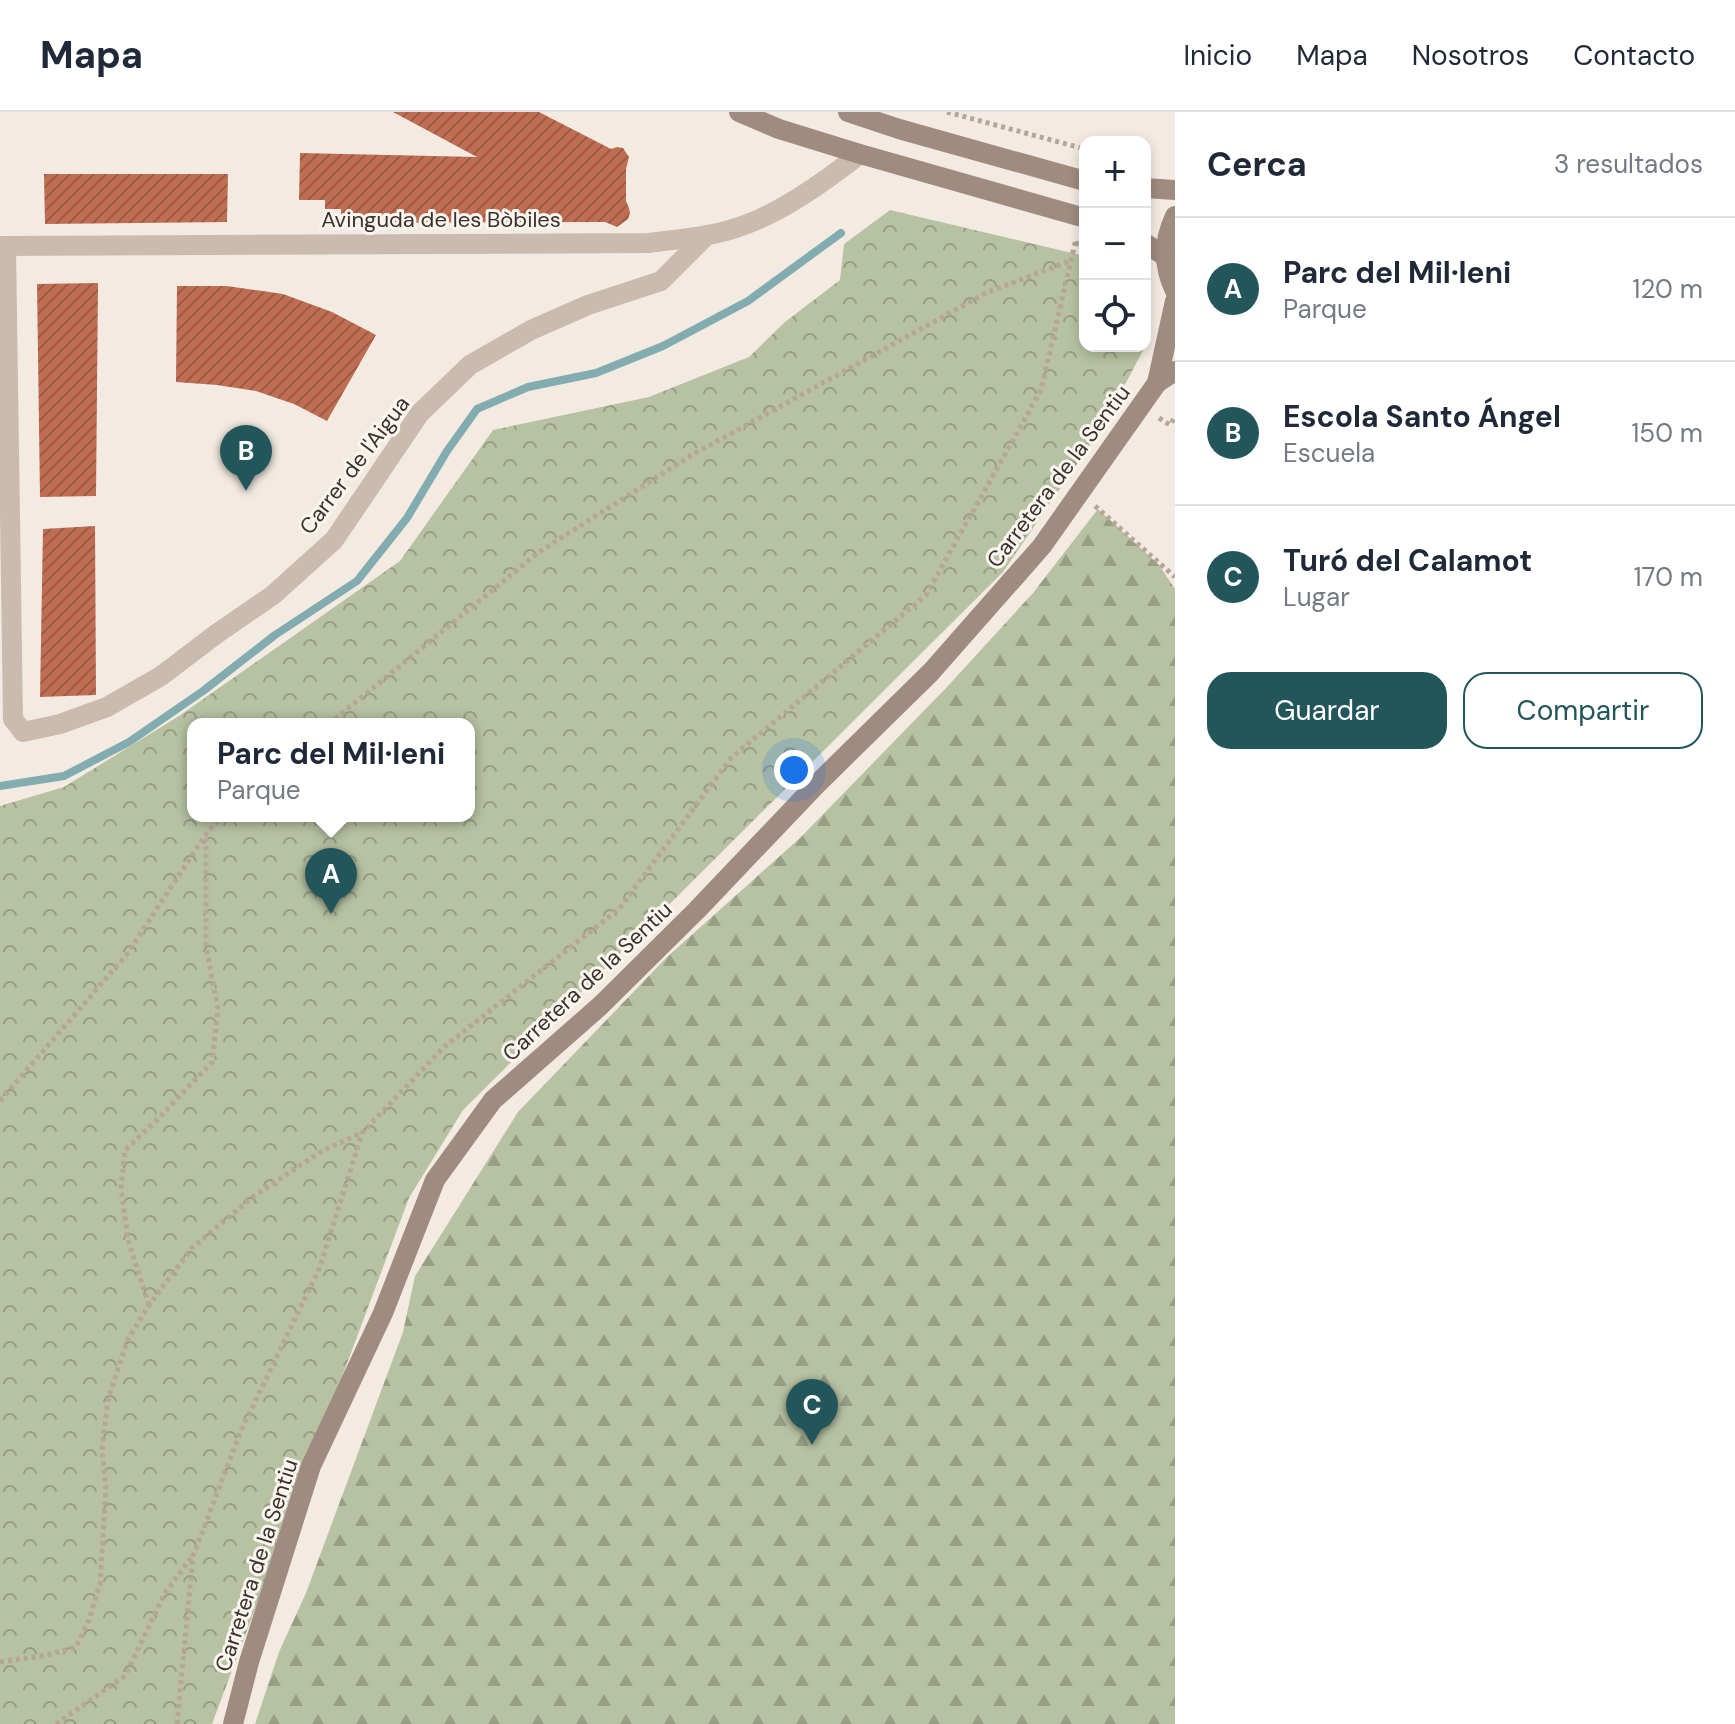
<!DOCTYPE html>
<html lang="es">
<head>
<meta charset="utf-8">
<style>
	:root { --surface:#fff; --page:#f2f2f3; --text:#1f2937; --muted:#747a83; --line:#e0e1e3; --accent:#23565a }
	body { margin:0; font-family:"DM Sans",sans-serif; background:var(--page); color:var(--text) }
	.controls { position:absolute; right:24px; top:24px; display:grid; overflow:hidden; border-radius:16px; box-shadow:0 4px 12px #0003 }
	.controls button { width:72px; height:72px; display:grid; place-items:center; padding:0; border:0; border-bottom:2px solid var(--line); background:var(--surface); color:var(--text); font:40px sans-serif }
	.you { position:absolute; left:794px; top:658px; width:28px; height:28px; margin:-20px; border:6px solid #fff; border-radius:50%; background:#1a73e8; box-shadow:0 0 0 12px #1a73e833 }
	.badge { display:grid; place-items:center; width:52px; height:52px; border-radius:50%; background:var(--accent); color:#fff; font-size:26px; font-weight:700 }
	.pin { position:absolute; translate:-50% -66px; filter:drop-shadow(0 2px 4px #0008) }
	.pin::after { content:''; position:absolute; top:42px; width:28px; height:24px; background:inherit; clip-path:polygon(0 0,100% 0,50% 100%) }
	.popup { position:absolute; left:187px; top:606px; width:288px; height:104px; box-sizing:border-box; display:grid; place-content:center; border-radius:16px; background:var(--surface); filter:drop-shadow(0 2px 6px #0005); font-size:26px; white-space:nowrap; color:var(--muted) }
	.popup b { font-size:30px; color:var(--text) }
	.popup::after { content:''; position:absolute; left:50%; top:100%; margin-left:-16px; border:16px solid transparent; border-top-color:var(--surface) }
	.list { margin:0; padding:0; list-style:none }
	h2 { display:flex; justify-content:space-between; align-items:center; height:104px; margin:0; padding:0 32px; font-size:34px }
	h2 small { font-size:26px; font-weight:400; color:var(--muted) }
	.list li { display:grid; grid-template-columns:52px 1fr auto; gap:24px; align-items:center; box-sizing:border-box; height:144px; padding:0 32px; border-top:2px solid var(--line) }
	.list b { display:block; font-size:30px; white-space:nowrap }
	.list p { margin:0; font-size:26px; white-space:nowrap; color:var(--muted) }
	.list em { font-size:26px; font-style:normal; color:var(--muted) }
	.actions { display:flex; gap:16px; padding:24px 32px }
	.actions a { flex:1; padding:18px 0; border:2px solid var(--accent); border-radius:24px; text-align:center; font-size:28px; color:var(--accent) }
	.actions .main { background:var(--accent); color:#fff }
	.icon { flex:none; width:44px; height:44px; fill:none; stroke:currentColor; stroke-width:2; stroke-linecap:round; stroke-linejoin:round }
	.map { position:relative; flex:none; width:1175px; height:1612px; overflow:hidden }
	header { display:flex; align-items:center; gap:48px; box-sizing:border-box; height:112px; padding:0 40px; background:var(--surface); border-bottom:2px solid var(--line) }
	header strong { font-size:38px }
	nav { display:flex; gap:44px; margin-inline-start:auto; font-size:28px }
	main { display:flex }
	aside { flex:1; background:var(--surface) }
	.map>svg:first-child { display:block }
	.forest { fill:url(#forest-firs) }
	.park { fill:url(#park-crowns); fill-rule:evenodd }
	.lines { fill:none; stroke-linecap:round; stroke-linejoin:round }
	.stream { stroke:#82acaf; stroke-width:8 }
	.building { fill:url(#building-hatch) }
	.path { stroke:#b7a598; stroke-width:5; stroke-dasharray:4 4; stroke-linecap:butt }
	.street { stroke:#cbbbae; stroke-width:20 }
	.secondary { stroke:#9f8b7f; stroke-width:20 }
	.labels { text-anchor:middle; stroke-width:6; stroke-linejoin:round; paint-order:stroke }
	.street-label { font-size:22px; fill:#3a302c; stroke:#faf5ef }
</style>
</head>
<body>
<header>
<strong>Mapa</strong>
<nav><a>Inicio</a><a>Mapa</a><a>Nosotros</a><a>Contacto</a></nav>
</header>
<main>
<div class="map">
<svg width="1175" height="1612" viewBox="0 0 1175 1612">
	<defs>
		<pattern id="forest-firs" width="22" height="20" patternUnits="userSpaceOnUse" patternTransform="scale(2)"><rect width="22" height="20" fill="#b7c2a2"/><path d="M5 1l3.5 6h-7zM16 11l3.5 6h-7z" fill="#969e84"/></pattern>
		<pattern id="park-crowns" width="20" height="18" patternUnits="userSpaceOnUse" patternTransform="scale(2)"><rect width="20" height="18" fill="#b7c2a2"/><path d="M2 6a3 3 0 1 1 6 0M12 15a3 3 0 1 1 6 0" fill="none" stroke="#969e84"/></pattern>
		<pattern id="building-hatch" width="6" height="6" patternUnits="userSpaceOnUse" patternTransform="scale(2)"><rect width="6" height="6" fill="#c06e53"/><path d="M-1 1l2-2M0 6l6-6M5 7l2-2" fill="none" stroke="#9d5b45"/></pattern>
	</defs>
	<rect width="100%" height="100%" fill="#f3ebe2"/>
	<!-- forest -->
	<path class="forest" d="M 1098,397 L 1159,453 L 1175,477 L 1175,1612 L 255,1612 L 279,1540 L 306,1481 L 403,1220 L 415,1164 L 518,1000 L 667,845 L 800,726 L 946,576 L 1033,481 Z"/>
	<!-- park -->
	<path class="park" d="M 890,98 L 1085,144 L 1085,234 L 1145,234 L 1145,174 L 1150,179 L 1150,226 L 1147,231 L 1103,314 L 1003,460 L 463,998 L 409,1086 L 212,1612 L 0,1612 L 0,694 L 64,675 L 179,604 L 400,449 L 493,318 L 649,285 L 749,245 L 785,210 L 840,168 L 844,132 ZM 193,612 L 469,612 L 469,704 L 193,704 Z"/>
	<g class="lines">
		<!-- stream -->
		<path class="stream" d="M 0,674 L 64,664 L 129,630 L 203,579 L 275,523 L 357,469 L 407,406 L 447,339 L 477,297 L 528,275 L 596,261 L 663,234 L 748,189 L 841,121"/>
	</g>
	<!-- building -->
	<g class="building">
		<path d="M 393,0 L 539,0 L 611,37 L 617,35 L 623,36 L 629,45 L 626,57 L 626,89 L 629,96 L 630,101 L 628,107 L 617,115 L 605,110 L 341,111 L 341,97 L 325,97 L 325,88 L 299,88 L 300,41 L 477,45 Z"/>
		<path d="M 44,62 L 228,62 L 227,110 L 45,112 Z"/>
		<path d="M 98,171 L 96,384 L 40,385 L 37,172 Z"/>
		<path d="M 177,174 L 227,174 L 283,182 L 332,200 L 376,223 L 327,309 L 294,292 L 256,279 L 217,273 L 176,270 Z"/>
		<path d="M 95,414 L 96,583 L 40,585 L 43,417 Z"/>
	</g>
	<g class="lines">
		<!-- path -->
		<g class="path">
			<path d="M 947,0 L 1085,37"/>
			<path d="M 1075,131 L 1085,134"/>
			<path d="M 1159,306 L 1170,313 L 1175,305"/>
			<path d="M 1095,394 L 1175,465"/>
			<path d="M 329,612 L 539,440 L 690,344 L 988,180 L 1070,149"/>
			<path d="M 0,989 L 127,842 L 206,722 L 222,704"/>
			<path d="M 149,1193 L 128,1128 L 121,1076 L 125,1038 L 158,1007 L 212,950 L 218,897 L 206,835 L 206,722"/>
			<path d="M 0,1550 L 47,1543 L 76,1535 L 89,1508 L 100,1472 L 106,1377 L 102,1338 L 108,1287 L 128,1227 L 149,1193 L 192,1136 L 254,1084 L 322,1039 L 361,1021"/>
			<path d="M 56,1612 L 125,1564 L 165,1481 L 191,1446"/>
			<path d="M 177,1612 L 193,1444 L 240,1321 L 320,1155 L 362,1021 L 444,935 L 619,797 L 731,646 L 926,483 L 1041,278 L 1076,127"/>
		</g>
		<!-- street -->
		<g class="street">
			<path d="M 0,134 L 649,131 C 678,127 709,125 736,116 C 780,102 824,70 860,42"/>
			<path d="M 6,134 L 13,607"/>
			<path d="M 13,607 L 23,620 L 60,612 L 107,595 L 161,564 L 215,523 L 273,483 L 334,428 L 420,301 L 470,253 L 531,218 L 588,193 L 661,169 L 707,123"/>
		</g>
		<!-- secondary -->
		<g class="secondary">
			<path d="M 739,0 L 779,17 L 860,42 L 1085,106"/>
			<path d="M 848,0 L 899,17 L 1085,69"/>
			<path d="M 1145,76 L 1175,78"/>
			<path d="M 1175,104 C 1163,129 1163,154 1175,179"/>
			<path d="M 1145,131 L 1166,145"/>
			<path d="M 1157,271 L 1175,189"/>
			<path d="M 233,1612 L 249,1550 L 311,1354 L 383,1201 L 435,1068 L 493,988 L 600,894 L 697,798 L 816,673 L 931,560 L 1042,434 L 1157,271 L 1175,259"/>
		</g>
	</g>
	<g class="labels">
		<!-- street labels -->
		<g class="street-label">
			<text x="441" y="115">Avinguda de les Bòbiles</text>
			<text transform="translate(354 353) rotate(-53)" y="8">Carrer de l'Aigua</text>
			<text transform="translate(1058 364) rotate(-53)" y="8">Carretera de la Sentiu</text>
			<text transform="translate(587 869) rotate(-43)" y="8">Carretera de la Sentiu</text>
			<text transform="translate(256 1453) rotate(-72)" y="8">Carretera de la Sentiu</text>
		</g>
	</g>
</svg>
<div class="controls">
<button>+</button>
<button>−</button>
<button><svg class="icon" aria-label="locate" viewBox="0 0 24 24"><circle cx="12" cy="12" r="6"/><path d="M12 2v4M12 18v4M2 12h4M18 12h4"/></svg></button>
</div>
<div class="you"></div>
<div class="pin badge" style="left:331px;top:802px">A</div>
<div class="popup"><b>Parc del Mil·leni</b>Parque</div>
<div class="pin badge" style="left:246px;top:379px">B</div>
<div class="pin badge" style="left:812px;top:1333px">C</div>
</div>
<aside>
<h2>Cerca<small>3 resultados</small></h2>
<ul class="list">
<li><span class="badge">A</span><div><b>Parc del Mil·leni</b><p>Parque</p></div><em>120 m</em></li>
<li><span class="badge">B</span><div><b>Escola Santo Ángel</b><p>Escuela</p></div><em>150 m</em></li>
<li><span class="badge">C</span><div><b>Turó del Calamot</b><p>Lugar</p></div><em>170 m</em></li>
</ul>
<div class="actions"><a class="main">Guardar</a><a>Compartir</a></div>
</aside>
</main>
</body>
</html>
